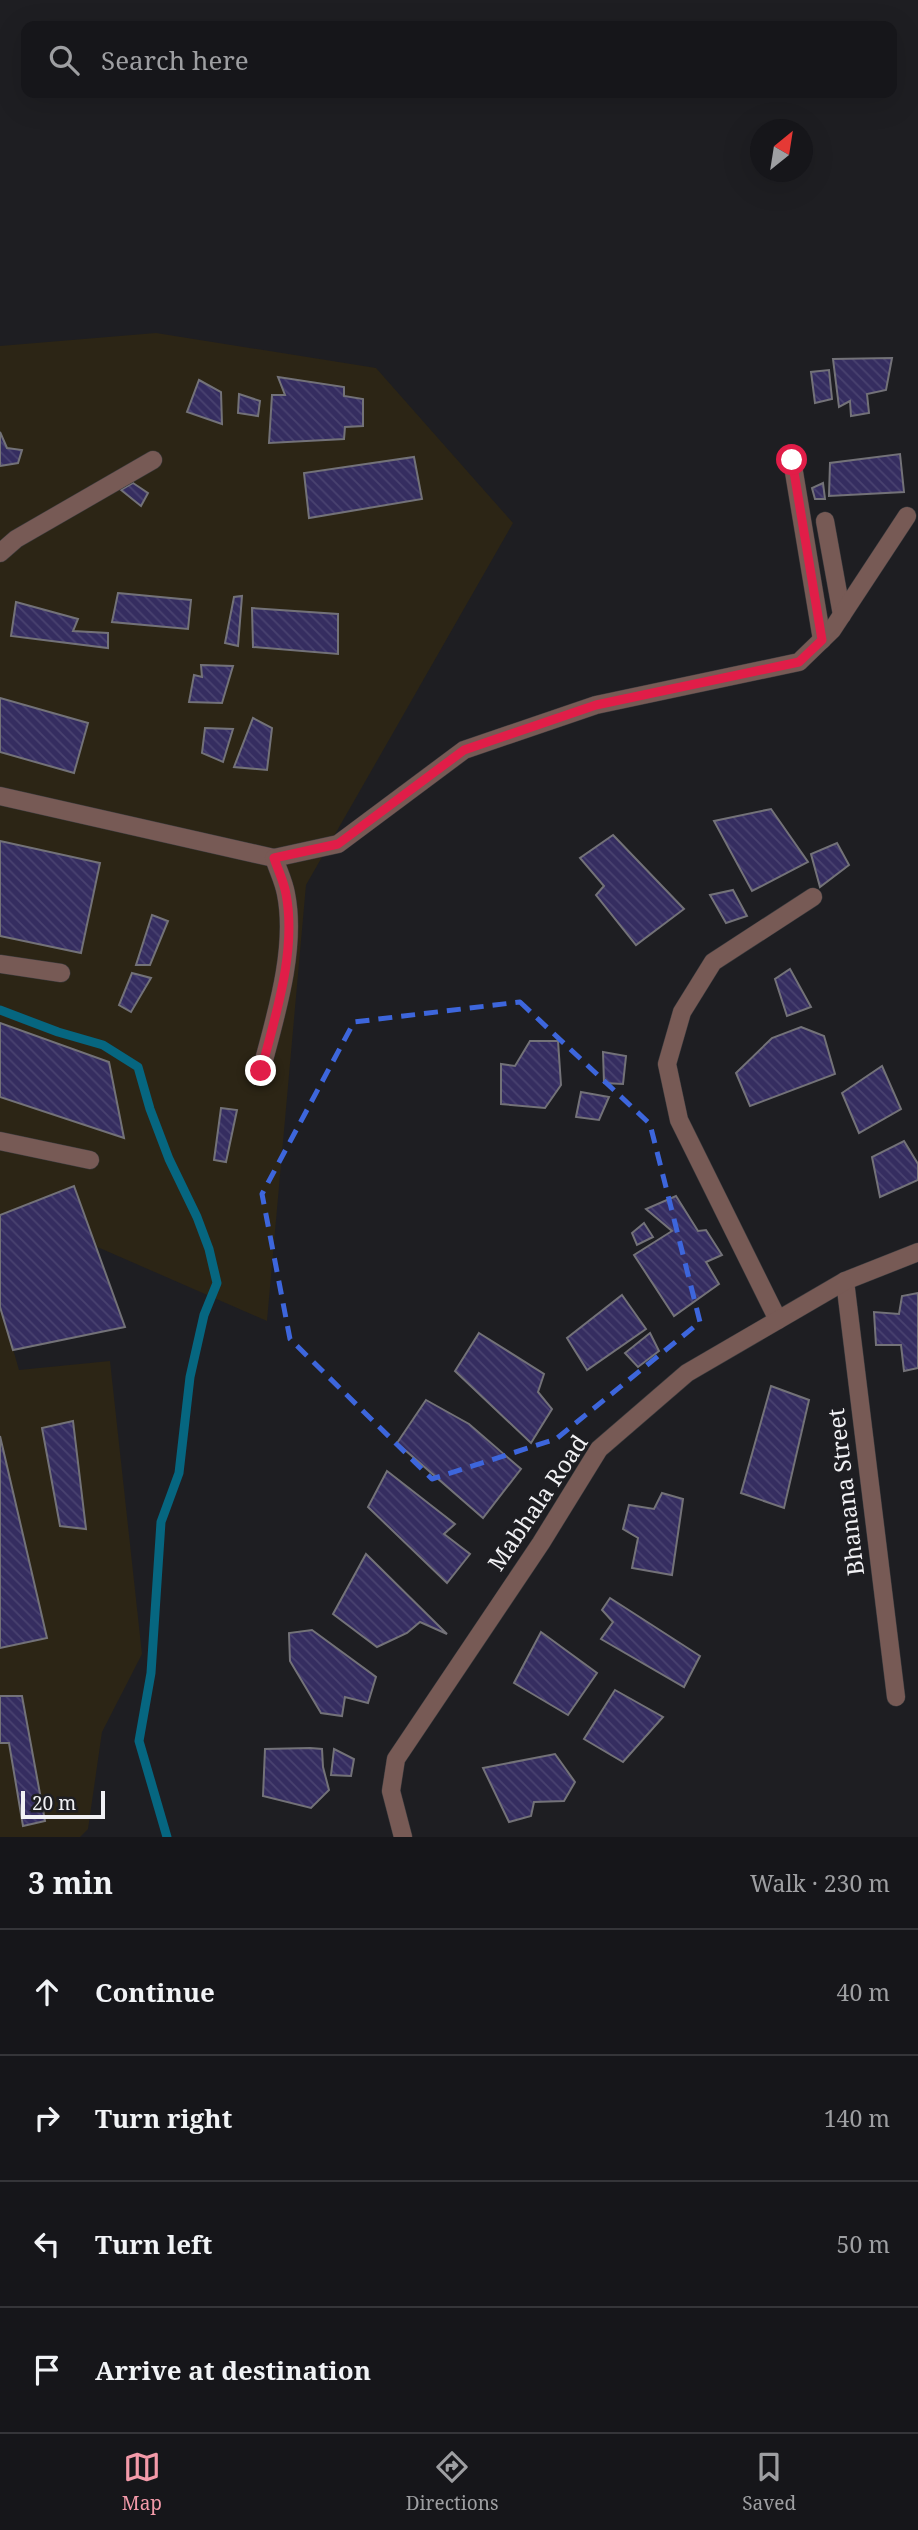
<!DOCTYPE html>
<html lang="en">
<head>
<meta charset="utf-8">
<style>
	:root { --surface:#16161a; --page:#232327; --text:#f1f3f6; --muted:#9e9fa2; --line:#353539; --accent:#f39aa9 }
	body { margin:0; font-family:"Noto Serif",serif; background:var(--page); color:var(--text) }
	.compass { position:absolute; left:750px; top:119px; width:63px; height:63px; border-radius:50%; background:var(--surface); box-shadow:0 7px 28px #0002; rotate:30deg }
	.scale { position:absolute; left:21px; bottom:18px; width:84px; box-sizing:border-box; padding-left:7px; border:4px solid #f1f1f4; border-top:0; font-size:19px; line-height:24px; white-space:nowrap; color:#f1f1f4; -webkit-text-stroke:5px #1e1e22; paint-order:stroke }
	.stop { position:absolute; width:21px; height:21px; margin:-16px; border:5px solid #e11d48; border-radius:50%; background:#fff }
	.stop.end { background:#e11d48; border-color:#fff; box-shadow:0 2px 7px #0008 }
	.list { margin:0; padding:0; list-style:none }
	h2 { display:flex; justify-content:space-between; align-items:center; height:91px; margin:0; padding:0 28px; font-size:30px }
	h2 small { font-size:23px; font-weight:400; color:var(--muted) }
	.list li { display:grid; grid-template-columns:46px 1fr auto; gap:21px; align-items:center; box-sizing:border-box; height:126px; padding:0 28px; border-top:2px solid var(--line) }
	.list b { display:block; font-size:26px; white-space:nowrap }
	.list em { font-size:23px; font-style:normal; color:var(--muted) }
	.icon { flex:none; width:38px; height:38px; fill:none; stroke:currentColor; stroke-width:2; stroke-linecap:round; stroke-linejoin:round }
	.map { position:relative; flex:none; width:918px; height:1837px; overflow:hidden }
	.search { position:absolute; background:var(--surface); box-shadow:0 7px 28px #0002; left:21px; right:21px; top:21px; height:77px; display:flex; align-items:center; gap:18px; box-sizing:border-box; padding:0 24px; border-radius:14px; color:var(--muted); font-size:26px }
	.sheet { height:595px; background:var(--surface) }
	nav { display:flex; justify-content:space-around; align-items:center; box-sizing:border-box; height:98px; border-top:2px solid var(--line); background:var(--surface); font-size:19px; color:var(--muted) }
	nav a { display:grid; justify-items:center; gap:4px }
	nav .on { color:var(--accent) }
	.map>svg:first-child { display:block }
	.industrial { fill:#2c2515 }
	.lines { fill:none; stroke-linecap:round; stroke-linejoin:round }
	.stream { stroke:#066680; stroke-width:9 }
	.building { fill:url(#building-back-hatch); stroke:#737278; stroke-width:2 }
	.minor-casing { stroke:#3c3c3f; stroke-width:19 }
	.minor { stroke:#775a55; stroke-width:18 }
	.route { stroke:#e11d48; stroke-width:9 }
	.marked { fill:none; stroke:#3d66dc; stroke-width:5; stroke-dasharray:14 9; stroke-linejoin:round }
	.labels { text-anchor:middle; stroke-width:6; stroke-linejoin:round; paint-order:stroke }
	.street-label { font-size:23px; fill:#f1f1f4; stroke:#1e1e22 }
</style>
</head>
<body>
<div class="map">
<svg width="918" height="1837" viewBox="0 0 918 1837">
	<defs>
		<pattern id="building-back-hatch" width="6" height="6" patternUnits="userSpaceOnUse" patternTransform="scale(1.75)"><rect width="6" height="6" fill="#352d60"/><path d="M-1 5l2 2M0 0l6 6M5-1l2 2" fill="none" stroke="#494270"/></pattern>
	</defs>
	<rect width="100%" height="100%" fill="#1e1e22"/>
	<!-- industrial -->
	<g class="industrial">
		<path d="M 156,333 L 376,368 L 513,523 L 306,885 L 267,1321 L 79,1239 L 0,1276 L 0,346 Z"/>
		<path d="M 0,1303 L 19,1370 L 110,1361 L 142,1654 L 102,1732 L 88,1829 L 80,1837 L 0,1837 Z"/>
	</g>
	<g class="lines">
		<!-- stream -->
		<path class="stream" d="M 0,1010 L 58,1032 L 103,1045 L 138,1067 L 150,1109 L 169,1159 L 197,1217 L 209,1249 L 217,1283 L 204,1315 L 190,1377 L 179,1473 L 161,1522 L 151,1673 L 139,1741 L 167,1837"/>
	</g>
	<!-- building -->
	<g class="building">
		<path d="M 892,358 L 886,390 L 867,394 L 869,413 L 851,416 L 850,401 L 839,407 L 833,359 Z"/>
		<path d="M 829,370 L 832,399 L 815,403 L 811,372 Z"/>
		<path d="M 278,377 L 344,387 L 344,396 L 363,399 L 363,426 L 345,427 L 344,439 L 269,443 L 272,395 L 285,395 Z"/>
		<path d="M 199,380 L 221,392 L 222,424 L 187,412 Z"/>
		<path d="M 239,394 L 260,401 L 258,416 L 238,413 Z"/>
		<path d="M 0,432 L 7,448 L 22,450 L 18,463 L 0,466 Z"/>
		<path d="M 900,454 L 904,492 L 829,496 L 830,463 Z"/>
		<path d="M 414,457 L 422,499 L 309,518 L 304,473 Z"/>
		<path d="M 133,483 L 148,493 L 141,506 L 121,490 Z"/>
		<path d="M 823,483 L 825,499 L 815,499 L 812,488 Z"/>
		<path d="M 118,593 L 191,600 L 188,629 L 112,622 Z"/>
		<path d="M 242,596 L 238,646 L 225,643 L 234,597 Z"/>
		<path d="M 16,602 L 78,619 L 73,631 L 108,633 L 108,648 L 11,636 Z"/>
		<path d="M 252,608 L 338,614 L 338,654 L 253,647 Z"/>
		<path d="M 201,665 L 233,666 L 222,703 L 189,702 L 194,675 L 202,677 Z"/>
		<path d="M 0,698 L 88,723 L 74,773 L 0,752 Z"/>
		<path d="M 253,718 L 272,728 L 267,770 L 234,767 Z"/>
		<path d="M 205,728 L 233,729 L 223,762 L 202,753 Z"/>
		<path d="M 771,809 L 808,862 L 752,891 L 714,821 Z"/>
		<path d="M 613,835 L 684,909 L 636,945 L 596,895 L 604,886 L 580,858 Z"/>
		<path d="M 0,841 L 100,863 L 81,953 L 0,936 Z"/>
		<path d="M 837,843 L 849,865 L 820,887 L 811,854 Z"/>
		<path d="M 733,890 L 747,916 L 726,923 L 710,895 Z"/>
		<path d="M 152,915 L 168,921 L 150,965 L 136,965 Z"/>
		<path d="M 790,969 L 811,1007 L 787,1016 L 775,979 Z"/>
		<path d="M 132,973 L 151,978 L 131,1012 L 119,1005 Z"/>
		<path d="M 0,1023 L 109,1062 L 124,1138 L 0,1097 Z"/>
		<path d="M 801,1027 L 824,1036 L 835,1074 L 750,1106 L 736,1073 L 772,1038 Z"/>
		<path d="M 530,1041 L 558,1041 L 561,1085 L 545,1108 L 501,1104 L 501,1064 L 515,1066 Z"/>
		<path d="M 603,1052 L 626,1056 L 623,1084 L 604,1083 Z"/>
		<path d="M 882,1066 L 901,1109 L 859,1133 L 842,1093 Z"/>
		<path d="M 581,1092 L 609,1097 L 599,1120 L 576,1117 Z"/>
		<path d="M 221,1108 L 237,1110 L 226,1162 L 214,1160 Z"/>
		<path d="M 904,1141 L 918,1164 L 918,1180 L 880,1197 L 872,1157 Z"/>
		<path d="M 74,1186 L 125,1327 L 13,1350 L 0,1307 L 0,1215 Z"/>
		<path d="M 676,1196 L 698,1231 L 706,1230 L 722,1255 L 706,1262 L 719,1284 L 674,1316 L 634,1255 L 672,1231 L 646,1209 Z"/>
		<path d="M 644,1223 L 653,1237 L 637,1245 L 632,1233 Z"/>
		<path d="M 918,1293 L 918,1368 L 904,1371 L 901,1345 L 876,1345 L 874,1312 L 899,1314 L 902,1296 Z"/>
		<path d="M 622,1295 L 646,1329 L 587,1370 L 567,1338 Z"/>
		<path d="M 479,1333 L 544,1374 L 538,1392 L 552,1409 L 531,1443 L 455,1371 Z"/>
		<path d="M 650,1333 L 659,1351 L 638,1367 L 625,1353 Z"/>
		<path d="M 771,1386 L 809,1400 L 784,1508 L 741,1493 Z"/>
		<path d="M 426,1400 L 469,1424 L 521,1469 L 483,1518 L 397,1443 Z"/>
		<path d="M 73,1421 L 86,1529 L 60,1526 L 42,1428 Z"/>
		<path d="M 0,1436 L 47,1638 L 0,1648 Z"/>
		<path d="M 387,1471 L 455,1524 L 444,1534 L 470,1554 L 447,1583 L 368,1507 Z"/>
		<path d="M 662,1493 L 683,1499 L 672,1575 L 632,1568 L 638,1538 L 623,1529 L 629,1505 L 654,1509 Z"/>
		<path d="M 366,1554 L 447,1634 L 420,1622 L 407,1633 L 377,1647 L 333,1614 Z"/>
		<path d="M 610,1598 L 700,1656 L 684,1687 L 601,1639 L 613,1622 L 602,1610 Z"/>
		<path d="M 312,1630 L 376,1677 L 368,1703 L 345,1697 L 342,1716 L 321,1713 L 290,1661 L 289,1633 Z"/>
		<path d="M 541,1632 L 597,1673 L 568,1715 L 514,1683 Z"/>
		<path d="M 615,1690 L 663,1717 L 623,1762 L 584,1739 Z"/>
		<path d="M 0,1696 L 22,1696 L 45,1821 L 23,1826 L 9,1743 L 0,1743 Z"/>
		<path d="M 310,1748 L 322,1749 L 323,1767 L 329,1790 L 311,1808 L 263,1796 L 265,1749 Z"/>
		<path d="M 334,1749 L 354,1759 L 351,1776 L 331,1775 Z"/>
		<path d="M 555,1754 L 575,1782 L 564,1801 L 534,1802 L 531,1816 L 509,1822 L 483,1768 Z"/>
	</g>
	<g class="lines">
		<defs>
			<g id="minor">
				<path d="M 792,460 L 822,640"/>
				<path d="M 825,521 L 842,615"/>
				<path d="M 0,553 L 16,539 L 153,460"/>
				<path d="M 0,796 L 274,858 L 338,844 L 464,750 L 596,705 L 799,662 L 832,630 L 907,516"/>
				<path d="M 0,964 L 61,973"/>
				<path d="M 261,1071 C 275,1018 297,949 286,894 C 284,882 278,870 274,858"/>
				<path d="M 0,1141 L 90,1160"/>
				<path d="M 845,1281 L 896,1697"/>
				<path d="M 778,1320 L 679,1120 L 667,1064 L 682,1012 L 713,962 L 813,897"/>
				<path d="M 403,1837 L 391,1791 L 396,1759 L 541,1543 L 599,1449 L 687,1373 L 845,1281 L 918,1252"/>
			</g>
		</defs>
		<!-- minor casing -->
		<use href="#minor" class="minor-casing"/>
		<!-- minor -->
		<use href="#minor" class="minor"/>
	</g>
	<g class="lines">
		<!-- route -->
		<path class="route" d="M 261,1071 C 275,1017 297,951 286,894 C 284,882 278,870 274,858 L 338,844 L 464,750 L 596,705 L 799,662 L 822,640 L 792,460"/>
	</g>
	<!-- marked area -->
	<path class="marked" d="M 520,1002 L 650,1124 L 700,1322 L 556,1439 L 432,1479 L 290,1339 L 262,1194 L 354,1022 Z"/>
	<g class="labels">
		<!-- street labels -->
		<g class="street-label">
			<text transform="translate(846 1492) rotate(-97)" y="8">Bhanana Street</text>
			<text transform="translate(538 1503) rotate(-56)" y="8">Mabhala Road</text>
		</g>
	</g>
</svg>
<svg class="compass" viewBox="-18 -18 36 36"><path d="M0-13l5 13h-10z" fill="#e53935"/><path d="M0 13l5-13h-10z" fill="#9e9fa2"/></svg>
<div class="scale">20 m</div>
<div class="stop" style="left:792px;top:460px"></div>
<div class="stop end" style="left:261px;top:1071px"></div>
<div class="search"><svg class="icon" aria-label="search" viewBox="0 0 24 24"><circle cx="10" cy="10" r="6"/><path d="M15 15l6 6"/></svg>Search here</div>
</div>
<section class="sheet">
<h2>3 min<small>Walk · 230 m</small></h2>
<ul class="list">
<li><svg class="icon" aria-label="ahead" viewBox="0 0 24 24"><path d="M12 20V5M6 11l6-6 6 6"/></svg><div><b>Continue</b></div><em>40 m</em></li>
<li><svg class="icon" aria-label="right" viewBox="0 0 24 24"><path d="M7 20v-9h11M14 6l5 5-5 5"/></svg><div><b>Turn right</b></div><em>140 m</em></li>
<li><svg class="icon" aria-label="left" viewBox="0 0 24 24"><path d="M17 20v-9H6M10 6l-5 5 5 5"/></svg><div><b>Turn left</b></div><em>50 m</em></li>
<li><svg class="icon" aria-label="arrive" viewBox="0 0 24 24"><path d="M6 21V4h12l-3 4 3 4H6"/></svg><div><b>Arrive at destination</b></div></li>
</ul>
</section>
<nav>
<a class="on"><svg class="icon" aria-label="map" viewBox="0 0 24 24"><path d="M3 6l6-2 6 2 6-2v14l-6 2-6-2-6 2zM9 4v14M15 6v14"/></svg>Map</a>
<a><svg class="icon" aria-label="directions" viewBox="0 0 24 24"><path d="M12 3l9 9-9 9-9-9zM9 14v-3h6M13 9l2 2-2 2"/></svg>Directions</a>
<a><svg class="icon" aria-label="saved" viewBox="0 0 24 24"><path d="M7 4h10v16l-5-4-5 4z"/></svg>Saved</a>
</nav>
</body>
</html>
